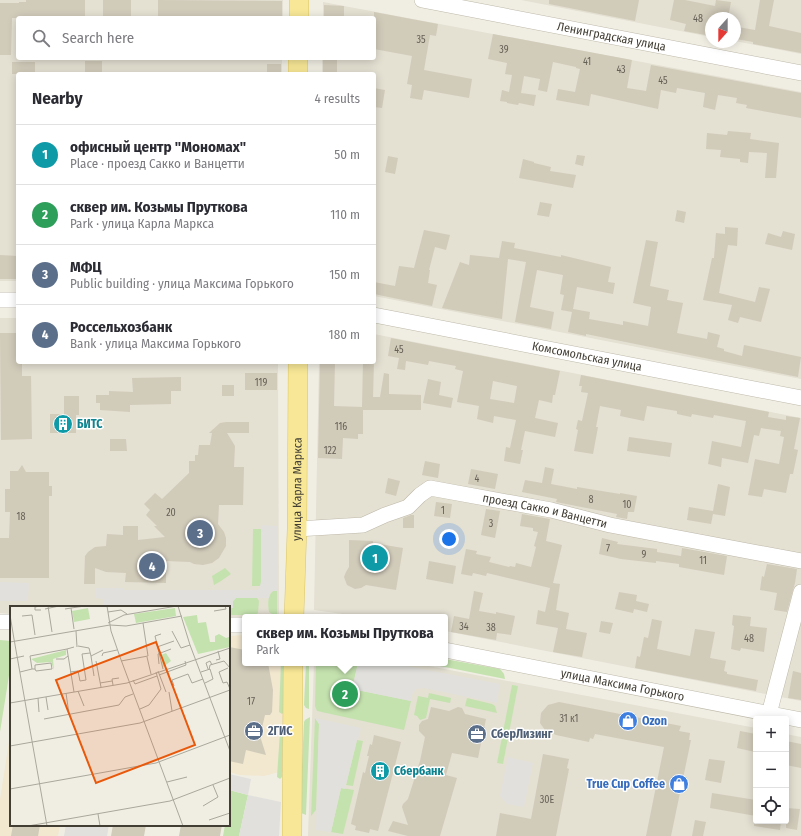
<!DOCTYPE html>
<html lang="en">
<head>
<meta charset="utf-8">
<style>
	:root { --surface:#fff; --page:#f2f2f3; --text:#2b2b33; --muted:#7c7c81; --line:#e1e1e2; --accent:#d93025 }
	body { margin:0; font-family:"Fira Sans Condensed",sans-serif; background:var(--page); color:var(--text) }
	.controls { position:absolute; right:12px; bottom:12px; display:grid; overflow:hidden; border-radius:4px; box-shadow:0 2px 10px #0003 }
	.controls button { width:36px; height:36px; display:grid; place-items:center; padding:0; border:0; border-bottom:1px solid var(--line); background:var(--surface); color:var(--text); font:20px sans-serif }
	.compass { position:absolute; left:705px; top:12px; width:36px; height:36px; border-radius:50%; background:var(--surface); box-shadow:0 2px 10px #0003; rotate:201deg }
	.you { position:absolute; left:449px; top:539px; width:14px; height:14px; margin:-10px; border:3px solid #fff; border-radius:50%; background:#1a73e8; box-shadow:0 0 0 6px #1a73e833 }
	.badge { display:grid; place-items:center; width:26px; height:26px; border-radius:50%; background:var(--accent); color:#fff; font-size:13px; font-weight:700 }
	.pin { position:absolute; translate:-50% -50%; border:2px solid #fff; box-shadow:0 1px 4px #0006 }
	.popup { position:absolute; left:242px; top:614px; width:206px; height:52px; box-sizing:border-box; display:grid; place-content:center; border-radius:4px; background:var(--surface); filter:drop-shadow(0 1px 3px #0005); font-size:13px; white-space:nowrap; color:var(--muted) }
	.popup b { font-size:15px; color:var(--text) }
	.popup::after { content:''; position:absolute; left:50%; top:100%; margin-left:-8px; border:8px solid transparent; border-top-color:var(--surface) }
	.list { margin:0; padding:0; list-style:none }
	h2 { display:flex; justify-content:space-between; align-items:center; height:52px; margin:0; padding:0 16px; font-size:17px }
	h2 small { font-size:13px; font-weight:400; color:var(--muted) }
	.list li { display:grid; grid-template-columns:26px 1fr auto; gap:12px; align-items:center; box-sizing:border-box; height:60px; padding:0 16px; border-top:1px solid var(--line) }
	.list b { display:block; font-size:15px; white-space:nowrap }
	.list p { margin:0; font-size:13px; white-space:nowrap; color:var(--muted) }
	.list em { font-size:13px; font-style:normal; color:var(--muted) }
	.icon { flex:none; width:22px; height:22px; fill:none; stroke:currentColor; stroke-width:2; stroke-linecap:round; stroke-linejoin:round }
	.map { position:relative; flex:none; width:801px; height:836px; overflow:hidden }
	.search { position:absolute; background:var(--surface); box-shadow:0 2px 10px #0003; left:16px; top:16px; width:360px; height:44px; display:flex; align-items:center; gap:10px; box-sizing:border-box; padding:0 14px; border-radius:4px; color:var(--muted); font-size:15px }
	.panel { position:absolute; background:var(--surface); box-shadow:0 2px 10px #0003; left:16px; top:72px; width:360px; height:292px; border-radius:4px }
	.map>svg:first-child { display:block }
	.residential { fill:#e4e0d2 }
	.commercial { fill:#f2e7cf }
	.green { fill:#c4e2ae }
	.parking { fill:#e1e0dc }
	.building { fill:#d1cbba; fill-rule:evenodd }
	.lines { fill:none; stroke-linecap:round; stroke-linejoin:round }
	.minor-casing { stroke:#beb9aa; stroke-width:16 }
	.major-casing { stroke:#dac668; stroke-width:20 }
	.minor { stroke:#fff; stroke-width:15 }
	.major { stroke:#f7e796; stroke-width:19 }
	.labels { text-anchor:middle; stroke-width:3; stroke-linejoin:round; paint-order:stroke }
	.number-label { font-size:10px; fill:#666156 }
	.street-label { font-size:12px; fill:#423e34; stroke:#fff }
	.culture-label { font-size:12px; font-weight:bold; fill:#0d838f; stroke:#fff; text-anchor:start }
	.shop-label { font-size:12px; font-weight:bold; fill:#366cbe; stroke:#fff; text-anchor:start }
	.service-label { font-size:12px; font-weight:bold; fill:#4e5e75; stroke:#fff; text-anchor:start }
	.inset-road { fill:none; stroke:#aaa89d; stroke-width:1 }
	.view { fill:#e8590c; fill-opacity:0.15; stroke:#e8590c; stroke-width:2 }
	.inset-edge { fill:none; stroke:#423e34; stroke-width:2 }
</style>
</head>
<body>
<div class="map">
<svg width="801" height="836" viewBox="0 0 801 836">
	<rect width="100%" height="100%" fill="#f0eee3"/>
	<!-- residential -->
	<g class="residential">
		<path d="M 0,0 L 283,0 L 283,18 L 18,18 L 18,58 L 282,58 L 282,74 L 18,74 L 18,281 L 0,281 Z"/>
		<path d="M 521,0 L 801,0 L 801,54 L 735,41 L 735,18 L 711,18 L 711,37 Z"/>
		<path d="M 323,2 L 801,92 L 801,379 L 374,296 L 374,74 L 322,74 L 322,58 L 374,58 L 374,18 L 323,18 Z"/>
		<path d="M 0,318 L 18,318 L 18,362 L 278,362 L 279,617 L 229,617 L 229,607 L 11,607 L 11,614 L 0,613 Z"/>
		<path d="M 374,334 L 801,418 L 801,701 L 445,631 L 445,617 L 364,617 L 314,610 L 319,362 L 374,362 Z"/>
		<path d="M 314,663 L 413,663 L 756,728 L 756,821 L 786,821 L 786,734 L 801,737 L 801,836 L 308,836 Z"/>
	</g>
	<!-- commercial -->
	<g class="commercial">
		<path d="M 245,635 L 245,663 L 287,663 L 283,771 L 264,776 L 240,775 L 229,772 L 229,636 Z"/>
		<path d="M 11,729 L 11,825 L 60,825 L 58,836 L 0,836 L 0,799 Z"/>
	</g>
	<!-- green -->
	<g class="green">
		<path d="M 253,529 L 261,529 L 261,586 L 252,586 Z"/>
		<path d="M 225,568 L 231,574 L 221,581 L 214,585 L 212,576 Z"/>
		<path d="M 273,591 L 277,591 L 277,615 L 272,614 L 269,612 C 268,605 267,596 273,591 Z"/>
		<path d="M 236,598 L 257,598 L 259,601 L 258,613 L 255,615 L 229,615 L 229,608 L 233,608 L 233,601 Z"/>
		<path d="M 0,640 L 11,641 L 11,663 L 0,732 Z"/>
		<path d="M 445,659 L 500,669 L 504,674 L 505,679 L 425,663 L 445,663 Z"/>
		<path d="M 281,663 L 285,663 L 284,712 L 282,714 L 279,712 Z"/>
		<path d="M 306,663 L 309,663 L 309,709 L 306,708 L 304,705 Z"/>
		<path d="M 316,663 L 358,663 L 352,689 L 411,701 L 404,730 L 317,711 L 315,706 Z"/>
		<path d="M 512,685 L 518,686 L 503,764 L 497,763 Z"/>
		<path d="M 429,693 L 451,698 L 450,703 L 430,699 L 426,718 L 420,720 L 417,716 L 414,715 L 418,696 L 428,698 Z"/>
		<path d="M 467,698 L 492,704 L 495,706 L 497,713 L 465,706 Z"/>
		<path d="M 310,717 L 306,815 L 301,813 L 300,810 L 304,722 L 305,720 Z"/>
		<path d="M 315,718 L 319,724 L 316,810 L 311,816 Z"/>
		<path d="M 280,732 L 283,733 L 282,777 L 280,779 L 277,777 Z"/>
		<path d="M 357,740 L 363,741 L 353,786 L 346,785 Z"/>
		<path d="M 341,788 L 354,790 L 343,834 L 331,832 Z"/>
		<path d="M 229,790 L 248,795 L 239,836 L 223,836 L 225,825 L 229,825 Z"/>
	</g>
	<!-- parking -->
	<g class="parking">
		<path d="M 261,525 L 277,526 L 277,591 L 273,591 L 270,593 L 269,598 L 236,598 L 233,601 L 233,608 L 104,607 L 104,599 L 95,598 L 95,588 L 123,588 L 123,590 L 257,590 L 259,589 L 261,582 Z"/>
		<path d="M 0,582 L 29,583 L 28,601 L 0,601 Z"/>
		<path d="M 358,663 L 390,663 L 500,684 L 497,703 L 424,688 L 416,689 L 412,695 L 411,701 L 352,689 Z"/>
		<path d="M 315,718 L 361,728 L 358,740 L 357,740 L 345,789 L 341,788 L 331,832 L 316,830 L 319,724 Z"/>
		<path d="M 508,757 L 533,763 L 524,807 L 507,804 L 500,796 Z"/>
		<path d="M 229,774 L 251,779 L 248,795 L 281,802 L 279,836 L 239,836 L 248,795 L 229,790 Z"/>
		<path d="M 66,825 L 109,825 L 107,836 L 64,836 Z"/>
	</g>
	<!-- building -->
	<g class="building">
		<path d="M 26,0 L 85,0 L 85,18 L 12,18 L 11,55 L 0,55 L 0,3 L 19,3 L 19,2 L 26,2 Z"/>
		<rect x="103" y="0" width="28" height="18"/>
		<path d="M 158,0 L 282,1 L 282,18 L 168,18 L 168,16 L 158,16 Z"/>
		<path d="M 549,0 L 639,0 L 635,21 L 549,4 Z"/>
		<path d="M 674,0 L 685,0 L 715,6 L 716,0 L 731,2 L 728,18 L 711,18 L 711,36 L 684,31 L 686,24 L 670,20 Z"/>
		<path d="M 760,0 L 774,0 L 769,26 L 801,33 L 801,53 L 753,44 L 753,42 L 736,39 L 738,27 L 755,30 Z"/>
		<path d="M 324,5 L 344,6 L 344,18 L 324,18 Z"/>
		<path d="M 374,12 L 438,24 L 436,36 L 430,35 L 424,70 L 472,79 L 469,98 L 424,90 L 422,100 L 410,98 L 412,85 L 407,84 L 412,56 L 374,49 Z"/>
		<path d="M 493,34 L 632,60 L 627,88 L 646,91 L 651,65 L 801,93 L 801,118 L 746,108 L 747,105 L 736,103 L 737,98 L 718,95 L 715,110 L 703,107 L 705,93 L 677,88 L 676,93 L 661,90 L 658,109 L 591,94 L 589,106 L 556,100 L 558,89 L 575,92 L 580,69 L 576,68 L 576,67 L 553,62 L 547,92 L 538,90 L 540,79 L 524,76 L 521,93 L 536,95 L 534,106 L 519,103 L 518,105 L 507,103 L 507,102 L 500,101 L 502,90 L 509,92 L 512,75 L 505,74 L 507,63 L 488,59 Z"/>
		<path d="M 323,58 L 337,58 L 337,74 L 323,73 Z"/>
		<rect x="85" y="61" width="17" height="13"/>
		<rect x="12" y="62" width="23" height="12"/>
		<rect x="267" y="64" width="14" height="10"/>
		<path d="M 374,88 L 385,90 L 382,108 L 374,107 Z"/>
		<path d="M 728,131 L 751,133 L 750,139 L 779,143 L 776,178 L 765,178 L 767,153 L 749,152 L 748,163 L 740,162 L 740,159 L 720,157 L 721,150 L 706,149 L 707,133 L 727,135 Z"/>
		<path d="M 577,155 L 585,156 L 583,166 L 575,164 Z"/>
		<path d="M 388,156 L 398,158 L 395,174 L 385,172 Z"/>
		<path d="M 523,159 L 534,162 L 534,163 L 551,167 L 550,171 L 576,175 L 573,188 L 519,178 Z"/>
		<path d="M 540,202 L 552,204 L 549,217 L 537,215 Z"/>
		<path d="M 677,210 L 686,212 L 684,223 L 675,221 Z"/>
		<path d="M 725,227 L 738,228 L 737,246 L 728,245 L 719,293 L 755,302 L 759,287 L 770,289 L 761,322 L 740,317 L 738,323 L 728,320 L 732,305 L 703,300 L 712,258 L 714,258 L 716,233 L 725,234 Z"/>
		<path d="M 424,230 L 450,235 L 446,250 L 435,247 L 429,270 L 430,270 L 428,283 L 437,285 L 432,306 L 374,294 L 374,282 L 395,286 L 399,266 L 414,268 Z"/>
		<path d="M 783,231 L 795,234 L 792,250 L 765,244 L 768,233 L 781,237 Z"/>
		<path d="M 646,240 L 658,242 L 650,286 L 669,290 L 667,300 L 683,303 L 677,333 L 707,339 L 708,332 L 720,335 L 717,347 L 724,349 L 724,351 L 742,356 L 744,345 L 801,357 L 798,377 L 586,334 L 586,336 L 568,332 L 572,312 L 561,310 L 564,295 L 560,294 L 563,275 L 537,270 L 530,307 L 554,312 L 551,329 L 515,322 L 526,262 L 508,259 L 502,319 L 442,308 L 460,262 L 469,265 L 470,255 L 499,258 L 502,241 L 515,243 L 514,248 L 561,257 L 561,255 L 611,267 L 608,282 L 615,283 L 613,294 L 577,287 L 573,309 L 590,312 L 589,319 L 623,325 L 623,321 L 648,326 L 651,307 L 633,303 Z"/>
		<path d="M 0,255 L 18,256 L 18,279 L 0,279 Z"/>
		<path d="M 0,333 L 18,333 L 18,362 L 22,362 L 22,376 L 31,376 L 32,439 L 1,440 Z"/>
		<path d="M 391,338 L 560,371 L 555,395 L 553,395 L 552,403 L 539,400 L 535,418 L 558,423 L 555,437 L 525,431 L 521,450 L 523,450 L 520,464 L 504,461 L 506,447 L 510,448 L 516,420 L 494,416 L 493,423 L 477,419 L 479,406 L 457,402 L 463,371 L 455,369 L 456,366 L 429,361 L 428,365 L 406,361 L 405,370 L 397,369 L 399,358 L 388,356 ZM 493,381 L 517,386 L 514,403 L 490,399 Z"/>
		<path d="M 320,362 L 335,362 L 334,406 L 362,407 L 363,362 L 374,362 L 373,397 L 380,397 L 384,373 L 389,374 L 389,394 L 421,395 L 421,410 L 363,410 L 363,434 L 358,434 L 358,439 L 343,438 L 342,459 L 318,458 Z"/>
		<rect x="245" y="373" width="32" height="17"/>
		<path d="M 581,375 L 769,412 L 768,417 L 786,420 L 786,416 L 800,418 L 794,449 L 798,450 L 793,474 L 790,474 L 786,493 L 764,489 L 762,497 L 748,495 L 755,459 L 779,464 L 784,437 L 780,436 L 781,431 L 761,428 L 759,436 L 754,435 L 748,463 L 722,458 L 721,467 L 708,464 L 712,441 L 741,447 L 746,421 L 714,415 L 713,418 L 692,414 L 691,417 L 677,414 L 677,411 L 647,406 L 644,421 L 620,416 L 621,410 L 600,406 L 596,427 L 598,427 L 593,454 L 574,451 L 578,430 L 576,429 L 578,420 L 582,421 L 588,393 L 581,392 L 582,386 L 579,386 Z"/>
		<path d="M 181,377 L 181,391 L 171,391 L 171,404 L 130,405 L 130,412 L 100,410 L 100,403 L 96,403 L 96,395 L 109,395 L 109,391 L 133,392 L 132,378 Z"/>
		<path d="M 428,379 L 441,382 L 439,395 L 453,398 L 451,408 L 423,403 Z"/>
		<rect x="222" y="385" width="12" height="11"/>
		<path d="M 64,396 L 79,396 L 79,415 L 76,415 L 76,433 L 50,433 L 50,414 L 64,414 Z"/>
		<path d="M 226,422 L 249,422 L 249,433 L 227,433 L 235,446 L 234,467 L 244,467 L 243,505 L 219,505 L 218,524 L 224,532 L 226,538 L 226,546 L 219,558 L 212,563 L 203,565 L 194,564 L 190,562 L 166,561 L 166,583 L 125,582 L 126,573 L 106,572 L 95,568 L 95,584 L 84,584 L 85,556 L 88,552 L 95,547 L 106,546 L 107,534 L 123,535 L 123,526 L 138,526 L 138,540 L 165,537 L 154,526 L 157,526 L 146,515 L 150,510 L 144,504 L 155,493 L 162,499 L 189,473 L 189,461 L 195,461 L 195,455 L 198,455 L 199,445 L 210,445 L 212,433 L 209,433 L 220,423 Z"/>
		<path d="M 629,437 L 672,443 L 670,457 L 627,451 Z"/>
		<path d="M 110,439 L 126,439 L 127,451 L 110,451 Z"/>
		<path d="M 425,461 L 440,464 L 438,478 L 422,475 Z"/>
		<path d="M 22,465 L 26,472 L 49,472 L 49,486 L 52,486 L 52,496 L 49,496 L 49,578 L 0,578 L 0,538 L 9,538 L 10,512 L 5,512 L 5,489 L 10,489 L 10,471 L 18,471 Z"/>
		<path d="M 545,467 L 554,469 L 551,484 L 577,489 L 577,487 L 620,494 L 620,493 L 637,496 L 634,512 L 628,512 L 627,519 L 616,517 L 617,514 L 556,502 L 557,499 L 522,492 L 525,480 L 542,483 Z"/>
		<path d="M 471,469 L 498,474 L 495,489 L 468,484 Z"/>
		<path d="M 388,478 L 400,481 L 396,496 L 385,493 Z"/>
		<path d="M 718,484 L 730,487 L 725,516 L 713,514 L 711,524 L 687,520 L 689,507 L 713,511 Z"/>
		<path d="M 436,502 L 452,504 L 450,518 L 434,516 Z"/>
		<path d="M 486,509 L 500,511 L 495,538 L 481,535 Z"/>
		<path d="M 522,514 L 550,519 L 546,541 L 562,545 L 553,583 L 560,584 L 556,610 L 569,613 L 566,629 L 587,633 L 582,657 L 553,652 L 558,628 L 536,624 L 538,610 L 545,612 L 550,588 L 487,573 L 486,576 L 473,573 L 472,576 L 461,574 L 466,549 L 477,551 L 476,554 L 491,557 L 489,562 L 509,567 L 510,566 L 515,567 L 516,563 L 531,567 L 536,547 L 534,546 L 538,532 L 533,531 L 533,528 L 520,526 Z"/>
		<path d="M 411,515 L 414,515 L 414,528 L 403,528 L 403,518 Z"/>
		<path d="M 602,538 L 618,542 L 617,544 L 657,549 L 657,552 L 681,556 L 682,548 L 727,556 L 724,575 L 679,567 L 679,564 L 656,561 L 656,563 L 621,559 L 599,554 Z"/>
		<path d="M 349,540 L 373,541 L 373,543 L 403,548 L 396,590 L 366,585 L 361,588 L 355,589 L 347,585 L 344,577 L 346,572 L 349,567 Z"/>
		<path d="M 429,561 L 456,566 L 453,584 L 426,579 Z"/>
		<path d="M 767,564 L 797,569 L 795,583 L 787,612 L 774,610 L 777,593 L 760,590 L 762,576 L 764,577 Z"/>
		<path d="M 474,591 L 483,593 L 479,611 L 496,614 L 496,612 L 515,616 L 511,635 L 497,633 L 496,640 L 451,632 L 454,616 L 469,619 Z"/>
		<path d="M 619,592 L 637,595 L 636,601 L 649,604 L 647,612 L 634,609 L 633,613 L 615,609 Z"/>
		<path d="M 733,615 L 751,617 L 750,626 L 767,628 L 764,652 L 741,648 L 740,651 L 731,649 L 734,626 L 732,625 Z"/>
		<path d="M 652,619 L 662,621 L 657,649 L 690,656 L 695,629 L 715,632 L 710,658 L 726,661 L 724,671 L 727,672 L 727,674 L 758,680 L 756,691 L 635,668 L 637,656 L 640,657 L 644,637 L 648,638 Z"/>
		<path d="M 601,621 L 613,623 L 610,634 L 599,632 Z"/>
		<path d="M 229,647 L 245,650 L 245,663 L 268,663 L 273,690 L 272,712 L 270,715 L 265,715 L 260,736 L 266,755 L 246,750 L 243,764 L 229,761 Z"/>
		<path d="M 793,671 L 801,673 L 801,700 L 788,698 Z"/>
		<path d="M 559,702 L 681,726 L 679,731 L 690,733 L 689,740 L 691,740 L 671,836 L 646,836 L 664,747 L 595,734 L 593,739 L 590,738 L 589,742 L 556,735 L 545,730 L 540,723 L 541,713 L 548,705 Z"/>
		<path d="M 431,707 L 449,711 L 458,707 L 462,708 L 465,714 L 486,719 L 478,758 L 452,753 L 446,775 L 457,778 L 440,836 L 408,836 L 388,831 L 393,821 L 408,825 L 402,807 L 403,804 L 408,799 L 420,761 L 425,737 L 419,731 L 419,725 L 422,721 L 428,719 Z"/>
		<path d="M 740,731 L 756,734 L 755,752 L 737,748 Z"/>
		<path d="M 374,735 L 401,742 L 378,831 L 370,829 L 369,833 L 355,830 L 356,826 L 351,824 L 363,772 L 365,773 L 369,756 L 367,756 L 370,744 L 372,745 Z"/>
		<path d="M 786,741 L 801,744 L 801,768 L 786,765 Z"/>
		<path d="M 543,754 L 569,759 L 567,768 L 569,769 L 556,836 L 496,836 L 500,813 L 531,819 Z"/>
		<path d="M 709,759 L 725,761 L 721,783 L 705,780 Z"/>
		<path d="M 712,793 L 756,800 L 756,816 L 710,808 Z"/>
		<path d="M 786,808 L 800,809 L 797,830 L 786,828 Z"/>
		<path d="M 695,820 L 706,822 L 703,836 L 692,836 Z"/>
		<path d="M 754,821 L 781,821 L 780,830 L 754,826 Z"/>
		<path d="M 13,825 L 40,825 L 38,836 L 11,836 Z"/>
		<path d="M 113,825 L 146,825 L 144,836 L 111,836 Z"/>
		<path d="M 181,825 L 222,825 L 220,836 L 179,836 Z"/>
	</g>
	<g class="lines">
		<defs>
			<g id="minor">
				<path id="s1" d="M 422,0 L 801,73"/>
				<path d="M 0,300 L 18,300"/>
				<path id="s2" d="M 374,315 L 801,398"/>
				<path id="s3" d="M 297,529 L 363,525 L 385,515 L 408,507 L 420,495 L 430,488 L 551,510 L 610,525 L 801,561"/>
				<path d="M 0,622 L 11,622"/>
				<path d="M 229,625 L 245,625"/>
				<path id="s4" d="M 445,650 L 801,720"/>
				<path d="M 769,714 L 801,592"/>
			</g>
			<g id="major">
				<path d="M 299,18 L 299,0"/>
				<path d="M 298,74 L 298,58"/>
				<path id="s5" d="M 294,617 L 297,529 L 298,362"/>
				<path d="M 292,836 L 293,663"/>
			</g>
		</defs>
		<!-- minor casing -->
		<use href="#minor" class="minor-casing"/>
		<!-- major casing -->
		<use href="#major" class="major-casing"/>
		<!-- minor -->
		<use href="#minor" class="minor"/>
		<!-- major -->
		<use href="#major" class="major"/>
	</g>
	<!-- icons -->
	<defs>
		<symbol id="building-disc" viewBox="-11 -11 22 22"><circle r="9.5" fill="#0f9aa8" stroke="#fff"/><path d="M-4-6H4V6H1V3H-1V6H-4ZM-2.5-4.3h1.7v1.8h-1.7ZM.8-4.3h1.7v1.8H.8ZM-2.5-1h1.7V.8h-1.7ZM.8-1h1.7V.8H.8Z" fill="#fff"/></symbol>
		<symbol id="shop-disc" viewBox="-11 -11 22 22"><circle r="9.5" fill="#3f7fe0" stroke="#fff"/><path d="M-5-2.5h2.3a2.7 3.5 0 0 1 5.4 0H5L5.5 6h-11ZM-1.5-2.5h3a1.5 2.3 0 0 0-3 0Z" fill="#fff"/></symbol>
		<symbol id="office-disc" viewBox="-11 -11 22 22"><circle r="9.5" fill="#5c6f8a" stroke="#fff"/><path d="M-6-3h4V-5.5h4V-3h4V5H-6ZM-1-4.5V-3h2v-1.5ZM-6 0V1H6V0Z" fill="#fff"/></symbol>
	</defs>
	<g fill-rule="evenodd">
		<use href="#building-disc" x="52" y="413" width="22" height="22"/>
		<use href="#shop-disc" x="617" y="710" width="22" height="22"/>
		<use href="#office-disc" x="243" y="720" width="22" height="22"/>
		<use href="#office-disc" x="466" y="723" width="22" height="22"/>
		<use href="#building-disc" x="369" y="760" width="22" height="22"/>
		<use href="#shop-disc" x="668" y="773" width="22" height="22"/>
	</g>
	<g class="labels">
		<!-- number labels -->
		<g class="number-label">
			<text x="698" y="22">48</text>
			<text x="421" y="43">35</text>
			<text x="504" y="53">39</text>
			<text x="587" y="65">41</text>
			<text x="621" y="73">43</text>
			<text x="663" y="84">45</text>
			<text x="399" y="353">45</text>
			<text x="261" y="386">119</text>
			<text x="341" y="430">116</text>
			<text x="330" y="454">122</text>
			<text x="477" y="482">4</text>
			<text x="591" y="503">8</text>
			<text x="627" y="508">10</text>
			<text x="443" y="514">1</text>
			<text x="171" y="516">20</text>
			<text x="21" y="520">18</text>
			<text x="491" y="527">3</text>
			<text x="608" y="552">7</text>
			<text x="644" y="558">9</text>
			<text x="703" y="564">11</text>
			<text x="464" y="630">34</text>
			<text x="491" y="631">38</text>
			<text x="749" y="642">48</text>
			<text x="251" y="705">17</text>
			<text x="569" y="722">31 к1</text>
			<text x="547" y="803">30Е</text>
		</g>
		<!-- street labels -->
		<g class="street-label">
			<text dy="4" stroke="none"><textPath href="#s1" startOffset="193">Ленинградская улица</textPath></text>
			<text dy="4" stroke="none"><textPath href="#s2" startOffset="217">Комсомольская улица</textPath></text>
			<text dy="4" stroke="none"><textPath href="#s5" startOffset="128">улица Карла Маркса</textPath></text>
			<text dy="4" stroke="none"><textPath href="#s3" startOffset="261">проезд Сакко и Ванцетти</textPath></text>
			<text dy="4" stroke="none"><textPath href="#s4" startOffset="181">улица Максима Горького</textPath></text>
		</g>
		<!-- culture labels -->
		<g class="culture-label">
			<text x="77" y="428">БИТС</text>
			<text x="394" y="775">Сбербанк</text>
		</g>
		<!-- shop labels -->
		<g class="shop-label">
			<text x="642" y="725">Ozon</text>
			<text x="665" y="788" text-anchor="end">True Cup Coffee</text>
		</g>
		<!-- service labels -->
		<g class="service-label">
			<text x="268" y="735">2ГИС</text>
			<text x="491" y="738">СберЛизинг</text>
		</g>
	</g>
	<!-- overview -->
	<g transform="translate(10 606)">
		<rect width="220" height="220" fill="#f0eee3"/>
		<path d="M 78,2 L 80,13 L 64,16 L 62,5 ZM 165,2 L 166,10 L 126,17 L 124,8 ZM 187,9 L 188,17 L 196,16 L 200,36 L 205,36 L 205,30 L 209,28 L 216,32 L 219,31 L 220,41 L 188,48 L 173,11 ZM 56,44 L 56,49 L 43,53 L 44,64 L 41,56 L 27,57 L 21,53 ZM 156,47 L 161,55 L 153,61 L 151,49 Z" fill="#c4e2ae"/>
		<path class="inset-road" d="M 30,0 L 25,1 L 25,4 L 31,4M 38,0 L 42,26M 97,0 L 101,25 L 110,51 L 173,220M 168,0 L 180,39 L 220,145M 61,2 L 75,0M 35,3 L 49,0M 55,3 L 61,2 L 64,23M 204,5 L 216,3 L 215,0M 98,6 L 111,4 L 117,8M 0,9 L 4,33M 12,10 L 22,9 L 25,29M 98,17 L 114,9 L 167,0M 66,25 L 67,41M 162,25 L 171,42 L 180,39M 151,28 L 145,30 L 153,63M 4,33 L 37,220M 0,36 L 100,19 L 116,20 L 172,10M 68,40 L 79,42 L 81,50 L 93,44M 147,41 L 164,35M 81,50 L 84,70M 92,50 L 93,47 L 107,44M 137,51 L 141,68M 0,53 L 14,50M 46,53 L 54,53 L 58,50M 206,54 L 210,53 L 208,45M 86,55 L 91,81M 111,55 L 138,50 L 133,17M 149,58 L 148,48 L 161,43M 218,62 L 209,66 L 213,77 L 217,76 L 220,83M 22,63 L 25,63 L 25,59 L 41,57 L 42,63 L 26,65 L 25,63M 198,63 L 196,57 L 200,55 L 202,59M 199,64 L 200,59 L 214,55 L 220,62M 148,65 L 156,86M 10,66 L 22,63 L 20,50 L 57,43M 60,66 L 68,65 L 70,75 L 76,74 L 72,48 L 80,47M 191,66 L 200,63 L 203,73 L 195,77M 149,69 L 176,59 L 175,55M 123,74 L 125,78 L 147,70M 90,77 L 102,75M 103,79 L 102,73 L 109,72M 164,80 L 162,74 L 178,68 L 182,77 L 193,73M 68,85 L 74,100M 64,86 L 57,43 L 64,41M 159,86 L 162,105M 56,87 L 59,108M 36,91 L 38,104M 28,92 L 29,106M 0,97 L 117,77 L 220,42M 130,103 L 139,99 L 151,83 L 146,66M 34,113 L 109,99 L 115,91 L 123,88M 0,140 L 130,117 L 220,84M 157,176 L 177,171M 0,183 L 146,157 L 220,129M 193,200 L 208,191 L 203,179M 88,208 L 90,220M 199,214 L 220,207M 18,220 L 160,195 L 220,172"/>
		<path class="view" d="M 146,36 L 185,139 L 86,177 L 46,74 Z"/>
		<rect width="220" height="220" class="inset-edge"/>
	</g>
</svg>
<div class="controls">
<button>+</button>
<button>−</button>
<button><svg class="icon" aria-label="locate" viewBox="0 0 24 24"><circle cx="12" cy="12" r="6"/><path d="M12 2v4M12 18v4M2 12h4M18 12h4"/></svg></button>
</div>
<svg class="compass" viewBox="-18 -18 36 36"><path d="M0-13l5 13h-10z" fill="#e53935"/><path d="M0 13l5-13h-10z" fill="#7c7c81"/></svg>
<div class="you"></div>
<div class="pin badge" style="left:375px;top:558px;background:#0f9aa8">1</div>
<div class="pin badge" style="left:345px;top:694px;background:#2e9e5b">2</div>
<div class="popup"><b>сквер им. Козьмы Пруткова</b>Park</div>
<div class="pin badge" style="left:200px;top:533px;background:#5c6f8a">3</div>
<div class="pin badge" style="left:152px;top:566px;background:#5c6f8a">4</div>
<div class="search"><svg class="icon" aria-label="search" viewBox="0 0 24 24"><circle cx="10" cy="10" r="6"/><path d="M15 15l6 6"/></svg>Search here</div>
<section class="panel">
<h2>Nearby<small>4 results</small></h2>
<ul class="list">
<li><span class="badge" style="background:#0f9aa8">1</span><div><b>офисный центр &quot;Мономах&quot;</b><p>Place · проезд Сакко и Ванцетти</p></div><em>50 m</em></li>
<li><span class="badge" style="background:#2e9e5b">2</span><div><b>сквер им. Козьмы Пруткова</b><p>Park · улица Карла Маркса</p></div><em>110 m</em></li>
<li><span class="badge" style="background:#5c6f8a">3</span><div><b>МФЦ</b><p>Public building · улица Максима Горького</p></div><em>150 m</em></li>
<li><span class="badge" style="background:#5c6f8a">4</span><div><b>Россельхозбанк</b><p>Bank · улица Максима Горького</p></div><em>180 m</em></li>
</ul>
</section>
</div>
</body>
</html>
